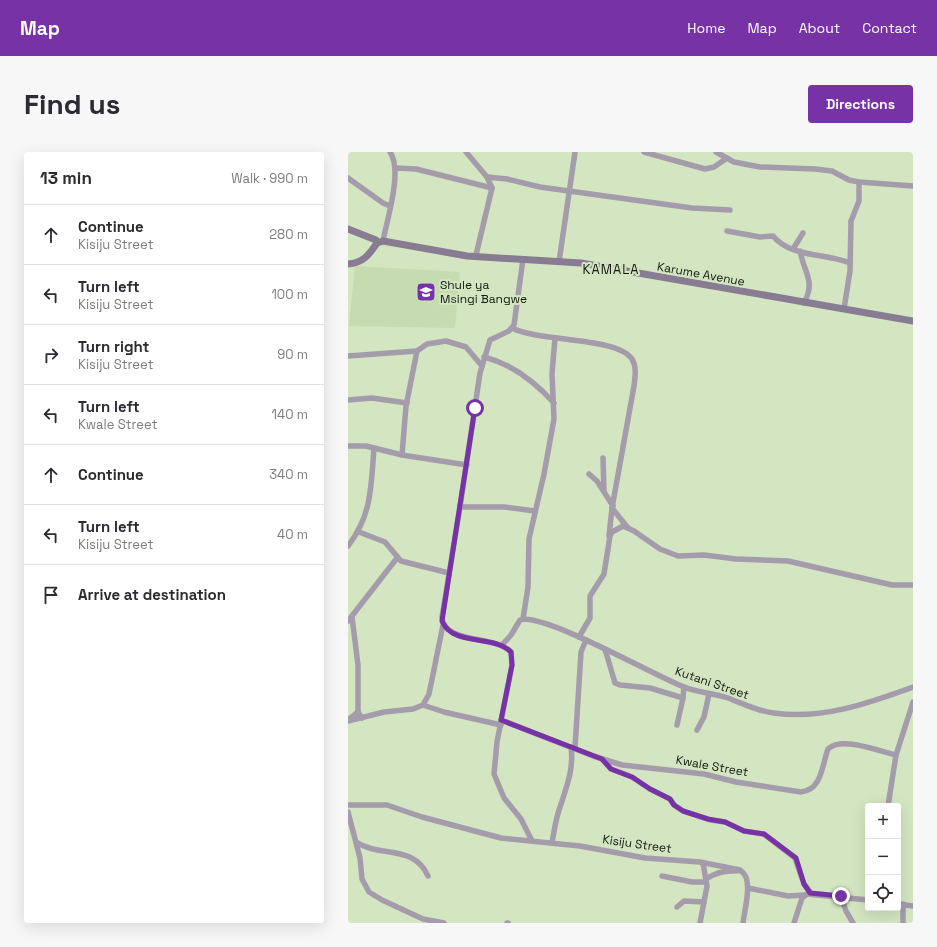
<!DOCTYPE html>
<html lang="en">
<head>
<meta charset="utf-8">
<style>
	:root { --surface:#fff; --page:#f7f7f7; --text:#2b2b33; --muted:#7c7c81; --line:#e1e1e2; --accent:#7732a5 }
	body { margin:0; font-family:"Space Grotesk",sans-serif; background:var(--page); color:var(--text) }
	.controls { position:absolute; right:12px; bottom:12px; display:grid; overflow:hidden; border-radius:4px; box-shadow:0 4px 16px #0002 }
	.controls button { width:36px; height:36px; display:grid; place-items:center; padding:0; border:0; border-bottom:1px solid var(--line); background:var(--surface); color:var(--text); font:20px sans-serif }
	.stop { position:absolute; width:12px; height:12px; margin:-9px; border:3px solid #7732a5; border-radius:50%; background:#fff }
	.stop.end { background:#7732a5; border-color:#fff; box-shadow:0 1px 4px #0008 }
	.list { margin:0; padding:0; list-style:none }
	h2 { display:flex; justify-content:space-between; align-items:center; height:52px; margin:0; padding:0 16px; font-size:17px }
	h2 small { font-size:13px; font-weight:400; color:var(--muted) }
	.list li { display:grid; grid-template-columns:26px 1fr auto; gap:12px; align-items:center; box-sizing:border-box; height:60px; padding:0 16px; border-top:1px solid var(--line) }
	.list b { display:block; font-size:15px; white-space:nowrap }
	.list p { margin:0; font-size:13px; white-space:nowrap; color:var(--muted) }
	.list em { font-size:13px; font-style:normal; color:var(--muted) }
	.icon { flex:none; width:22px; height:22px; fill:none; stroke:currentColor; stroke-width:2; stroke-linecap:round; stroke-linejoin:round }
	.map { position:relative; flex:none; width:565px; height:771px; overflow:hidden; border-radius:4px }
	header { display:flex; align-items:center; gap:24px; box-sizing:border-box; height:56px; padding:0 20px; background:var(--accent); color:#fff }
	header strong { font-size:19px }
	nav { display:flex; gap:22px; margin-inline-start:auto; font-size:14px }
	.intro { display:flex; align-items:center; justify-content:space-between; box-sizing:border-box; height:96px; padding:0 24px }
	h1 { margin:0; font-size:28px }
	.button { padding:10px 18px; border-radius:4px; background:var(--accent); color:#fff; font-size:14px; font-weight:700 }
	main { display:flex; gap:24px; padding:0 24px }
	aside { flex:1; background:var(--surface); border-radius:4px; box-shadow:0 4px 16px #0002 }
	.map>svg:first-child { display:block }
	.built { fill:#c6dbb0 }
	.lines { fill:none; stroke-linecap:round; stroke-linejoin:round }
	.street { stroke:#a49cab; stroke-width:5.5 }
	.secondary { stroke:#877c92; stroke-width:7 }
	.route { stroke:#7732a5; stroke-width:5 }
	.labels { text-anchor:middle; stroke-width:4; stroke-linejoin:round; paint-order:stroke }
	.street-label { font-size:12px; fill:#13190c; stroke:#d3e5c1 }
	.poi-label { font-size:12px; fill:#13190c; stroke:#d3e5c1; text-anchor:start }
	.neighbourhood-label { font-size:13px; letter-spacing:1px; fill:#13190c; stroke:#d3e5c1 }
</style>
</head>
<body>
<header>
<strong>Map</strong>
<nav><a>Home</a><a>Map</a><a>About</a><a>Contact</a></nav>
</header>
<div class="intro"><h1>Find us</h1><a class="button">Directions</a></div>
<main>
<aside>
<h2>13 min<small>Walk · 990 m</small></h2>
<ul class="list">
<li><svg class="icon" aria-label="ahead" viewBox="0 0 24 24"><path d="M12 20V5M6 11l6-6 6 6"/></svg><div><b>Continue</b><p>Kisiju Street</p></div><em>280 m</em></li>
<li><svg class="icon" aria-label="left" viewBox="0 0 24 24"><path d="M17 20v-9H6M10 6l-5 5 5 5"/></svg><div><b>Turn left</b><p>Kisiju Street</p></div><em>100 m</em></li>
<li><svg class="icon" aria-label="right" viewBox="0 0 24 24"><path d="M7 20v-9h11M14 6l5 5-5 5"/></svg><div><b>Turn right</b><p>Kisiju Street</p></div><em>90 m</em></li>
<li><svg class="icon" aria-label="left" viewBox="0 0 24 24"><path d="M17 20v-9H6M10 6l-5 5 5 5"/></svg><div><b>Turn left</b><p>Kwale Street</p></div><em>140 m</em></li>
<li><svg class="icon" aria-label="ahead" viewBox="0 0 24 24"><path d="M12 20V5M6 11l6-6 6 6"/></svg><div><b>Continue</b></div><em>340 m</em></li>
<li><svg class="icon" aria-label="left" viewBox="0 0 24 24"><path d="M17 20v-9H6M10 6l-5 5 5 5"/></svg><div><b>Turn left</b><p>Kisiju Street</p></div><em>40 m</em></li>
<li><svg class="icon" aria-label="arrive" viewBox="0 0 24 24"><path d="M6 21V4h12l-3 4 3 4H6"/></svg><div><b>Arrive at destination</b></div></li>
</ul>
</aside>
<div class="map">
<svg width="565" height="771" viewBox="0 0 565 771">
	<rect width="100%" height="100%" fill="#d3e5c1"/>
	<!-- built -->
	<path class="built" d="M 7,114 L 112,120 L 107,176 L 1,174 Z"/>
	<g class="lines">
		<!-- street -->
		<g class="street">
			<path d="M 118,0 L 139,25 L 144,36 L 128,103"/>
			<path d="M 296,0 L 357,17 L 366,15 L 379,6"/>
			<path d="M 368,0 L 386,10 L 412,15 L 467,17 L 484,19 L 501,28 L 511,30 L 565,34"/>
			<path d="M 47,16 L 68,17 L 144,36"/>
			<path d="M 139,25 L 159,27 L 192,35 L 344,56 L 382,58"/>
			<path d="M 0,26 L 35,51 L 42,54"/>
			<path d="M 379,79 L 412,85 L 425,84 C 443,106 478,101 502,111"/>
			<path d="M 35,89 C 39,67 55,19 42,0"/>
			<path d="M 445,97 L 455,81"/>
			<path d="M 452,99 C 456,121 468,129 456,151"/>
			<path d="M 175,107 L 166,173 L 161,179 L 142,188 L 132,221 L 112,355 L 94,465 C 95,492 147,483 163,500 L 164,513 L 149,590 L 146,622 L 156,646 L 173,667 L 184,689"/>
			<path d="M 211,110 L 227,0"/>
			<path d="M 496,157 L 502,119 L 503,69 L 511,49 L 511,30"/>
			<path d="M 164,176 C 191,190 270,185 284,207 C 289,215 287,225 286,234 L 264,356 L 261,384"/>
			<path d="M 0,204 L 69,199 L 79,192 L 98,189 L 118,195 L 134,214"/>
			<path d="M 136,205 C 164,212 187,230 206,251"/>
			<path d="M 0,248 L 24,246 L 59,251"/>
			<path d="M 0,294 L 18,294 L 54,303 L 119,313"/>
			<path d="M 54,303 L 58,254 L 69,199"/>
			<path d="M 255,306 L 256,339"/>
			<path d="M 241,322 L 249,329 L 265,354"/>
			<path d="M 112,355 L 157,355 L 187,359"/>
			<path d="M 264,356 L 280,376"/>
			<path d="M 11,380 L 37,390 L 53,409 L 101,421"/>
			<path d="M 0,394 C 24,363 23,334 26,296"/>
			<path d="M 4,465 L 10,513 L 10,560 L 14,566"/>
			<path d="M 175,467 L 180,435 L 181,387 L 196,322 L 206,267 L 204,222 L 207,186"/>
			<path d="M 0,469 L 49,406"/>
			<path d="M 231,485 L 242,466 L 242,444 L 256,422 L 262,384 L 264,380 L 275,374 L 286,379 L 312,397 L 330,404 L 356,403 L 388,407 L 440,409 L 544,433 L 565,433"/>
			<path d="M 154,493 L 163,483 L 172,468 C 195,460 307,524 336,535 C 351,541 366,541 380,546 C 396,552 409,559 426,561 C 474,568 521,551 565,535"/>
			<path d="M 257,497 L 267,531 L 272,533 L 302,536 L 335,546"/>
			<path d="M 75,553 L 96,560 L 153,573"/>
			<path d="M 0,568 L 10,560"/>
			<path d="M 153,568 L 245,604 L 274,613 L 356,622 L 388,630 L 453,640 C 474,638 474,613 480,597 C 494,584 530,599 548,603"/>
			<path d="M 0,569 L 36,560 L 65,557 L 75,553 L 81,542 L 95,473"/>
			<path d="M 329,573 L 335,546 L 336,535"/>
			<path d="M 349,578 L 356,565 L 361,542"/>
			<path d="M 227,596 L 233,500 L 238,488"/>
			<path d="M 254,607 L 263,617 L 284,625 L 302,637 L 322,647 L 326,653 L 335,659 L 362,668 L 377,670 L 396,679 L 416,682 L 447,706 L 456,732 L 463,741"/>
			<path d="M 0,653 L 39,653 L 74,665 L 153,686 L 232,694 L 297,706 L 352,710 L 392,718"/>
			<path d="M 540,654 L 548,603 L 565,550"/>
			<path d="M 0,660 L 12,706 L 14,727 L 21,740 L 34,748 L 75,767 L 96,771"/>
			<path d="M 8,690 C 32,706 66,692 80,724"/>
			<path d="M 204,691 C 206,679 208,666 212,655 C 219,634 226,616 223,595"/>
			<path d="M 314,724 L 344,730 L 358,730"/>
			<path d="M 358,727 C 367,721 374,719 384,719 C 388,719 391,718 393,719 C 406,726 396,760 395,771"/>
			<path d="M 400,736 L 440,744 L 457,743"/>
			<path d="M 493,744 L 498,759 L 505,771"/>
			<path d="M 550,752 L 565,754"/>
			<path d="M 329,755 L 336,749 L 356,750"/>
			<path d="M 159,771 L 160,771"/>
			<path d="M 352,771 L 359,734 L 355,711"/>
			<path d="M 446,771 L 454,746 L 459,742 L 520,748"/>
			<path d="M 555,771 L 555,752"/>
		</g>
		<!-- secondary -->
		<g class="secondary">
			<path d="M 0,77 L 28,88 L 29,91 L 35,89 L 119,104 L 233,111 L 565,169"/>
			<path d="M 0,112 C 15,111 21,103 29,91"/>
		</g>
	</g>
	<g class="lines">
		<!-- route -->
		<path class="route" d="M 127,256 L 94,469 C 105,495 146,482 163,500 L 164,513 L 153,568 L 254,607 L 263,617 L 284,625 L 302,637 L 322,647 L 326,653 L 335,659 L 360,667 L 377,670 L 396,679 L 416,682 L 448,706 L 456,732 L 462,741 L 493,744"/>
	</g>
	<!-- icons -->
	<defs>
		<symbol id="school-square" viewBox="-11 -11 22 22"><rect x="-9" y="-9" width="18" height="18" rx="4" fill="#7732a5" stroke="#d3e5c1"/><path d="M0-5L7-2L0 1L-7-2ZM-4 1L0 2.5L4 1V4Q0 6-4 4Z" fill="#fff"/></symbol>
	</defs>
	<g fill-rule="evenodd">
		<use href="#school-square" x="67" y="129" width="22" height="22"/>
	</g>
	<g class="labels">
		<!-- street labels -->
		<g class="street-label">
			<text transform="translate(353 122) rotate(10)" y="4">Karume Avenue</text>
			<text transform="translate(364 531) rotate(19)" y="4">Kutani Street</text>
			<text transform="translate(364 614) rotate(10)" y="4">Kwale Street</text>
			<text transform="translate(289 692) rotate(8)" y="4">Kisiju Street</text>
		</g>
		<!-- poi labels -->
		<g class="poi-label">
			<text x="92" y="137">Shule ya<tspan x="92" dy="14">Msingi Bangwe</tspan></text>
		</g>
		<!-- neighbourhood labels -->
		<g class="neighbourhood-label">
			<text x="263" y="122">KAMALA</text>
		</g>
	</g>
</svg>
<div class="controls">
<button>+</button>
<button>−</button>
<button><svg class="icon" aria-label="locate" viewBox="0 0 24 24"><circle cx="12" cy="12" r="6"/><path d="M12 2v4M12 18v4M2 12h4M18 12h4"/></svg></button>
</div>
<div class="stop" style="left:127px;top:256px"></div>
<div class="stop end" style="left:493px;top:744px"></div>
</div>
</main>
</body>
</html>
